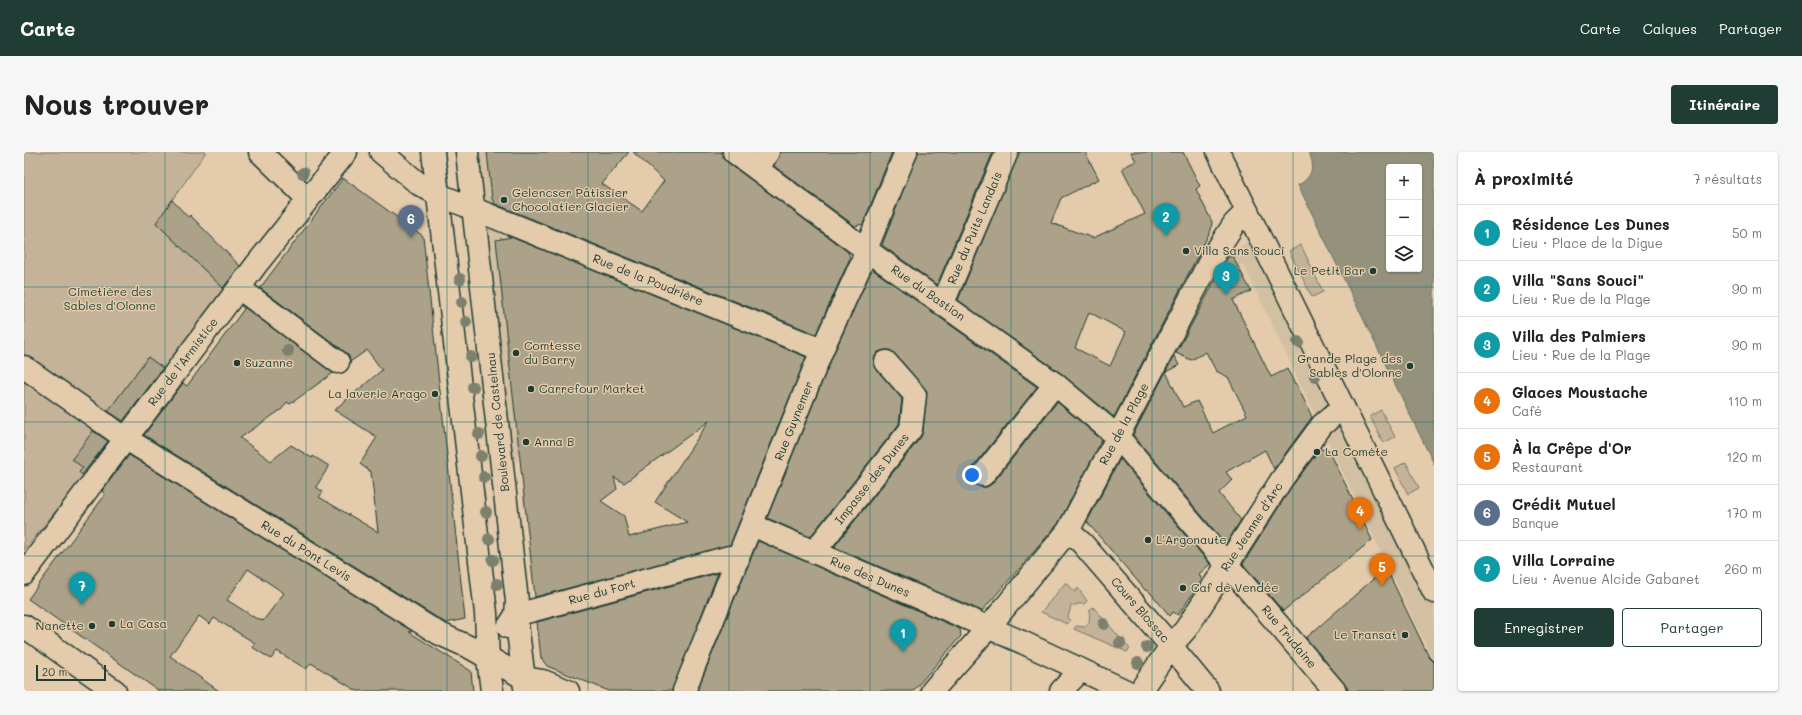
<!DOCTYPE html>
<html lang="fr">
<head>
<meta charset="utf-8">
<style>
	:root { --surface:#fff; --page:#f6f6f6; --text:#222; --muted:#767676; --line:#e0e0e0; --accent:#1f3d34 }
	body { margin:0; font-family:Mali,sans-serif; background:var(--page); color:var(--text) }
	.controls { position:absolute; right:12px; top:12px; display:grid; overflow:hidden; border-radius:4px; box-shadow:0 1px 3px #0004 }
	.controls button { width:36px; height:36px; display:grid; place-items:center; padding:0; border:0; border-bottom:1px solid var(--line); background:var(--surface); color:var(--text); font:20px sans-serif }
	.scale { position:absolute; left:12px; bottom:10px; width:70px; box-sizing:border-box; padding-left:4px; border:2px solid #1f3d34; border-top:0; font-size:11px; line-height:14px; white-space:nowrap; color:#1f3d34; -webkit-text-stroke:3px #e4cbac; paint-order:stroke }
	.you { position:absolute; left:948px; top:323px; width:14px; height:14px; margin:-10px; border:3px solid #fff; border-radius:50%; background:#1a73e8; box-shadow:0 0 0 6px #1a73e833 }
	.badge { display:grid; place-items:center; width:26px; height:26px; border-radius:50%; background:var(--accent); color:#fff; font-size:13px; font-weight:700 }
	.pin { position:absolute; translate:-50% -33px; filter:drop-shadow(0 1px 2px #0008) }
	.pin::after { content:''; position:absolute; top:21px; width:14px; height:12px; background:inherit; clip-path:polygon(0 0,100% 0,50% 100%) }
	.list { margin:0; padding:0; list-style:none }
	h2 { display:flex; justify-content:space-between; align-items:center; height:52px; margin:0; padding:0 16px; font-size:17px }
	h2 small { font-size:13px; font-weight:400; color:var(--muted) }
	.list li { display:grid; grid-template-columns:26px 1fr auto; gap:12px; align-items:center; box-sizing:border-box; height:56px; padding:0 16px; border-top:1px solid var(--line) }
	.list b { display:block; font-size:15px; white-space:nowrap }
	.list p { margin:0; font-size:13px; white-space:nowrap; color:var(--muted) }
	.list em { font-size:13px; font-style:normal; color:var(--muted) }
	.actions { display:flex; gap:8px; padding:12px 16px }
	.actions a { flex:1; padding:9px 0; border:1px solid var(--accent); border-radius:4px; text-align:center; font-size:14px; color:var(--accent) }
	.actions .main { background:var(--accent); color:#fff }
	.icon { flex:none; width:22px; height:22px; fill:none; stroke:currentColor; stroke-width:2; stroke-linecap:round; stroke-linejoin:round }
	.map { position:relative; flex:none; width:1410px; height:539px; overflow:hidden; border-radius:4px }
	header { display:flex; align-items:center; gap:24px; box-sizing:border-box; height:56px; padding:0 20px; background:var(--accent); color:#fff }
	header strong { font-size:19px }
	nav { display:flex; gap:22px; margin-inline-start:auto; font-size:14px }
	.intro { display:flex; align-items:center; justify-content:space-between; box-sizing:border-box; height:96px; padding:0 24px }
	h1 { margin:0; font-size:28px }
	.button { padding:10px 18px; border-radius:4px; background:var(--accent); color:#fff; font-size:14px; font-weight:700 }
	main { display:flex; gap:24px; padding:0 24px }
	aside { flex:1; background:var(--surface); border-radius:4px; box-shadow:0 1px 3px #0004 }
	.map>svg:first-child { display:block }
	.built { fill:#d3bfa2 }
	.green { fill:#c4b399; stroke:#727866 }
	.water { fill:#94917b; stroke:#656f5f; fill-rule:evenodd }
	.building { fill:#aba289; stroke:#1f3d34; fill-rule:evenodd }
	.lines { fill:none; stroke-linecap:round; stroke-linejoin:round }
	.minor-casing { stroke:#1f3d34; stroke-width:25 }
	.major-casing { stroke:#1f3d34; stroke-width:25 }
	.minor { stroke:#e4cbac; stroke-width:22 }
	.major { stroke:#e4cbac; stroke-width:22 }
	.tree { fill:#7c806d }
	.grid { fill:none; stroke:#0f766e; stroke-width:1; stroke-opacity:0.55 }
	.poi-dot { fill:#1f3d34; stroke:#e4cbac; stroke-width:1.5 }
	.labels { text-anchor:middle; stroke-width:3; stroke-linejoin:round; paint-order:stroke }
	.poi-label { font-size:12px; fill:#1f3d34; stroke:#e4cbac; text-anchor:start }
	.street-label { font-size:12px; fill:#1f3d34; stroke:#e4cbac }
	.park-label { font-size:12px; fill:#274339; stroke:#e4cbac }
</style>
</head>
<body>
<header>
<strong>Carte</strong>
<nav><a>Carte</a><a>Calques</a><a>Partager</a></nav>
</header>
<div class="intro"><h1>Nous trouver</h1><a class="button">Itinéraire</a></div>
<main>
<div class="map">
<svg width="1410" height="539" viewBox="0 0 1410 539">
	<rect width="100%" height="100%" fill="#e4cbac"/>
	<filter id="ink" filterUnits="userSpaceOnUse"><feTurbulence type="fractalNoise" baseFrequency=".025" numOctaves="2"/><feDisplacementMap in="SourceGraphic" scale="8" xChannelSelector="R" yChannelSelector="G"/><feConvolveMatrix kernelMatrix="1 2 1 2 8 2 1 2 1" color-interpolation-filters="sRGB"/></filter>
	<g filter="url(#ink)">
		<!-- built -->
		<g class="built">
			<path d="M 449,0 L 504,0 L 519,86 L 535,195 L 490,315 Z"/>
			<path d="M 1230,87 L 1410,451 L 1410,510 L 1219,112 L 1183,126 L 1190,109 Z"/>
		</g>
		<!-- green -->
		<g class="green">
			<path d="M 0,0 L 182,0 L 132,71 L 202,139 L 60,325 L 0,398 Z"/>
			<path d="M 1277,93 L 1299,140 L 1288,145 L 1265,99 Z"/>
			<path d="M 1357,258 L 1371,285 L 1359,291 L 1346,264 Z"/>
			<path d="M 1382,310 L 1395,336 L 1384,342 L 1371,316 Z"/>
			<path d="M 1042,430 L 1051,440 L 1054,436 L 1063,449 L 1060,452 L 1054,452 L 1047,454 L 1044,465 L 1046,469 L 1043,472 L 1017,460 Z"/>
			<path d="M 1069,455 L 1106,497 L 1103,500 L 1050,477 L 1052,474 L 1060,475 L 1065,471 L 1066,458 Z"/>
		</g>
		<!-- water -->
		<path class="water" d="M 1284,0 L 1410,0 L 1410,312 L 1274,33 C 1287,27 1293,13 1284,0 ZM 1365,15 L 1395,15 L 1395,117 L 1365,117 Z"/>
		<!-- building -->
		<g class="building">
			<path d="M 463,0 L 605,0 L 578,32 L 618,59 L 640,29 L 609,0 L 698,0 L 699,5 L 703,10 L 824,100 L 826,106 L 792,182 L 471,52 L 468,47 Z"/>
			<path d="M 756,0 L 868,0 L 839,72 L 831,74 L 750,14 Z"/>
			<path d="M 894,0 L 969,0 L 913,133 L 858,93 Z"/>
			<path d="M 995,0 L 1061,0 L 1075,27 L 1037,46 L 1027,71 L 1069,86 L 1121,62 L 1098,16 L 1112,9 L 1107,0 L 1159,0 L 1176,34 L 1172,37 L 1188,70 L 1187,78 L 1090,265 L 1038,222 L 934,148 ZM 1065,160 L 1102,180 L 1086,214 L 1051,196 Z"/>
			<path d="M 319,26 L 399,84 L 441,467 L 422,471 L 420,470 L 120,283 L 159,231 L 163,234 L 220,157 L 217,153 L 309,221 L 266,252 L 263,250 L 258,257 L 216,286 L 247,309 L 267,293 L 288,306 L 289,304 L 305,314 L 292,335 L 299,340 L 295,345 L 354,380 L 347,320 L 336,312 L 353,285 L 310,258 L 358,218 L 343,198 L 326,210 L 325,205 L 321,200 L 236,136 Z"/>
			<path d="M 148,48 L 164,65 L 166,63 L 216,114 L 199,136 L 132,71 Z"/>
			<path d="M 487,85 L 782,205 L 706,393 L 511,445 L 472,88 ZM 685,269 L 631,350 L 663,370 L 605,385 L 600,364 L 577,349 L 593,337 L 590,325 L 600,331 Z"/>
			<path d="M 1204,105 L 1209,105 L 1227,139 L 1209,148 L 1247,225 L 1263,217 L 1271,232 L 1272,231 L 1288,265 L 1250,317 L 1241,298 L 1202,320 L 1208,328 L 1195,341 L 1217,368 L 1202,392 L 1109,283 L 1150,204 L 1155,213 L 1142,220 L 1159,255 L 1173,249 L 1189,281 L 1223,263 L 1204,225 L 1192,219 L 1182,200 L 1167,208 L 1152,201 Z"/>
			<path d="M 848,117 L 1013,235 L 949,315 L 947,321 L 947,327 L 952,333 L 957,335 L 963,335 L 969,331 L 1033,250 L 1078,288 L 1034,372 L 958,459 L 810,395 L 897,285 L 899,279 L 903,239 L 871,202 L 866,198 L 860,198 L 854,200 L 850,206 L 850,212 L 853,218 L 878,247 L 875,272 L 786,385 L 743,366 L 809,203 Z"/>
			<path d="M 124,205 L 139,216 L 99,269 L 84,259 Z"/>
			<path d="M 69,279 L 84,289 L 58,323 L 55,320 L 59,316 L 48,307 Z"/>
			<path d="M 1296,297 L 1305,298 L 1348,388 L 1259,459 L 1219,412 L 1268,334 Z"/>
			<path d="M 105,303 L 388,479 L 385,480 L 447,519 L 449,539 L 333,539 L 287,511 L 282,517 L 253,499 L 247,507 L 228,495 L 231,491 L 190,466 L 186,472 L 175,464 L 146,504 L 195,539 L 135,539 L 4,447 L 81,343 L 78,339 ZM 224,417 L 260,441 L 239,469 L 234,466 L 233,467 L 203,448 Z"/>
			<path d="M 1096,307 L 1186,412 L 1175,422 L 1178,428 L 1154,463 L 1149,460 L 1146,464 L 1124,438 L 1122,439 L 1063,370 Z"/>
			<path d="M 734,389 L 936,477 L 937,484 L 889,539 L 673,539 Z"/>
			<path d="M 1362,416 L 1405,505 L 1410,510 L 1410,539 L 1325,539 L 1320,531 L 1282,486 Z"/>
			<path d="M 694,421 L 648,539 L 585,539 L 523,514 L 517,506 L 513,470 Z"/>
		</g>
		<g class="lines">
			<defs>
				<g id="minor">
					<path d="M 236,0 L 284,47"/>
					<path d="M 357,0 L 395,32 L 413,42 L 798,198"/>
					<path d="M 409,0 L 462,461 L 464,507 L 468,539"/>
					<path d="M 443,0 L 493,449 L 492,463 L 501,536"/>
					<path d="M 710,0 L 830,89 L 1031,232 L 1094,285 L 1311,539"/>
					<path d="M 1194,0 L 1410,440"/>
					<path d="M 733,16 L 744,0"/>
					<path d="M 215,136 L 314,210"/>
					<path d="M 919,151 L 983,0"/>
					<path d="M 0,215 L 101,286 L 414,481 L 447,496 L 500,526 L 519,529 L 544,539"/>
					<path d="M 959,323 L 1031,232"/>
					<path d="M 728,373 L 1000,491 L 1102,539"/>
					<path d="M 1044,379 L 1058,391 L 1147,494 L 1184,539"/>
					<path d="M 790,400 L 887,277 L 891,243 L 862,210"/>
					<path d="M 0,422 L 232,113 L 322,0"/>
					<path d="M 484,475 L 492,463 L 705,405 L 714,407"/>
					<path d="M 660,539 L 798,198 L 839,108 L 842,97 L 882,0"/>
					<path d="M 908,539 L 964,476 L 1044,379 L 1187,107 L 1210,72 L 1223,59"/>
					<path d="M 1037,539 L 1057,518"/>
					<path d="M 1116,539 L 1147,494 L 1162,477 L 1258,327 L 1298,273 L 1319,255"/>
				</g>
				<path id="major" d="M 0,474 L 91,539"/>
			</defs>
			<!-- minor casing -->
			<use href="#minor" class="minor-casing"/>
			<!-- major casing -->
			<use href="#major" class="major-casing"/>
			<!-- minor -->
			<use href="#minor" class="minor"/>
			<!-- major -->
			<use href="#major" class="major"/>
		</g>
		<!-- trees -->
		<g class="tree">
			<circle cx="279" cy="21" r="6"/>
			<circle cx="436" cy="127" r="6"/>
			<circle cx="438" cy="150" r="6"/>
			<circle cx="442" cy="170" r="6"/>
			<circle cx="1274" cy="190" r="6"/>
			<circle cx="264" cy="199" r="6"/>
			<circle cx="447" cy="205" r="6"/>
			<circle cx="1291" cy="224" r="6"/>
			<circle cx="449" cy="235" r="6"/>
			<circle cx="455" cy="282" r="6"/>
			<circle cx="457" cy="304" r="6"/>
			<circle cx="460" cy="325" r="6"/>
			<circle cx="462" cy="360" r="6"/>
			<circle cx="465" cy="387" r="6"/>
			<circle cx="469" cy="408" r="6"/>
			<circle cx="473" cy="432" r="6"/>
			<circle cx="1080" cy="472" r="6"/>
			<circle cx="1096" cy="491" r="6"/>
			<circle cx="1123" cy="495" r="6"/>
			<circle cx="1114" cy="511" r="6"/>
		</g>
	</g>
	<!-- grid -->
	<path class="grid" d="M 141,0 L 141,539M 282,0 L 282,539M 423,0 L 423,539M 564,0 L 564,539M 705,0 L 705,539M 846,0 L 846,539M 987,0 L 987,539M 1128,0 L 1128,539M 1269,0 L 1269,539M 0,135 L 1410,135M 0,270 L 1410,270M 0,404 L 1410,404"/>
	<!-- markers -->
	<g class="poi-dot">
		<circle cx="480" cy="48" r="4"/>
		<circle cx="1162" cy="99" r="4"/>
		<circle cx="1349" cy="119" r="4"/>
		<circle cx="492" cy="201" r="4"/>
		<circle cx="213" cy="211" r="4"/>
		<circle cx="1386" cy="214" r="4"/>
		<circle cx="507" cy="237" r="4"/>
		<circle cx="411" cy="242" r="4"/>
		<circle cx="502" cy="290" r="4"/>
		<circle cx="1293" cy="300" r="4"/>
		<circle cx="1124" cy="388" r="4"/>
		<circle cx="1159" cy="436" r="4"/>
		<circle cx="88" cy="472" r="4"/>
		<circle cx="68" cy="474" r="4"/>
		<circle cx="1381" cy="483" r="4"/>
	</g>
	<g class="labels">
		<!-- poi labels -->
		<g class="poi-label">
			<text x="488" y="45">Gelencser Pâtissier<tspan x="488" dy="14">Chocolatier Glacier</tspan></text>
			<text x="1170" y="103">Villa Sans Souci</text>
			<text x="1341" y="123" text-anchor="end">Le Petit Bar</text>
			<text x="500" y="198">Comtesse<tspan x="500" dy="14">du Barry</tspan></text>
			<text x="1378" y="211" text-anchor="end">Grande Plage des<tspan x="1378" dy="14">Sables d'Olonne</tspan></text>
			<text x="221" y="215">Suzanne</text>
			<text x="515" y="241">Carrefour Market</text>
			<text x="403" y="246" text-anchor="end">La laverie Arago</text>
			<text x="510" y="294">Anna B</text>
			<text x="1301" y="304">La Comète</text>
			<text x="1132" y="392">L'Argonaute</text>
			<text x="1167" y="440">Caf de Vendée</text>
			<text x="96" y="476">La Casa</text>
			<text x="60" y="478" text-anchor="end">Nanette</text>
			<text x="1373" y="487" text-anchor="end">Le Transat</text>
		</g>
		<!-- street labels -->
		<g class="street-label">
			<text transform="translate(951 76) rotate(-67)" y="4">Rue du Puits Landais</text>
			<text transform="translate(624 128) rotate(22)" y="4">Rue de la Poudrière</text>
			<text transform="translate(904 141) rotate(35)" y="4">Rue du Bastion</text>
			<text transform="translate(159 210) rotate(-53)" y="4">Rue de l'Armistice</text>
			<text transform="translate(770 269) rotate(-68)" y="4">Rue Guynemer</text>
			<text transform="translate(474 270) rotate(-96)" y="4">Boulevard de Castelnau</text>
			<text transform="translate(1100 272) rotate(-62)" y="4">Rue de la Plage</text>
			<text transform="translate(848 327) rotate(-52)" y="4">Impasse des Dunes</text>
			<text transform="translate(1228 375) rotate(-57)" y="4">Rue Jeanne d'Arc</text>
			<text transform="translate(282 399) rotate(32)" y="4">Rue du Pont Levis</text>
			<text transform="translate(846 425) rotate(23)" y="4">Rue des Dunes</text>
			<text transform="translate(578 440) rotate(-15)" y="4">Rue du Fort</text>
			<text transform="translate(1116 458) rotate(49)" y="4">Cours Blossac</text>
			<text transform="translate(1265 485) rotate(50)" y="4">Rue Trudaine</text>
		</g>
		<!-- park labels -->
		<g class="park-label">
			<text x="86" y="144">Cimetière des<tspan x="86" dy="14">Sables d'Olonne</tspan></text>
		</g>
	</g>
</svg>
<div class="controls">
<button>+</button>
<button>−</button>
<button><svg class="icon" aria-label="layers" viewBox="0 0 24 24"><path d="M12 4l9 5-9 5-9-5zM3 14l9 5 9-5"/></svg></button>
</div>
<div class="scale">20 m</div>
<div class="you"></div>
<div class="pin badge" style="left:879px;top:500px;background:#0f9aa8">1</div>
<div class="pin badge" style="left:1142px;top:84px;background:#0f9aa8">2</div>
<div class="pin badge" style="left:1202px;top:143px;background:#0f9aa8">3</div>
<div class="pin badge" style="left:1336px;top:378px;background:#e8710a">4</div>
<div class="pin badge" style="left:1358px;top:434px;background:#e8710a">5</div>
<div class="pin badge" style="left:387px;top:86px;background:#5c6f8a">6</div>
<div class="pin badge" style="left:58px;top:453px;background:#0f9aa8">7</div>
</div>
<aside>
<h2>À proximité<small>7 résultats</small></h2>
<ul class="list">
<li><span class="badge" style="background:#0f9aa8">1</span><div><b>Résidence Les Dunes</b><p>Lieu · Place de la Digue</p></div><em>50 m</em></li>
<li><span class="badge" style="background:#0f9aa8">2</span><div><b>Villa &quot;Sans Souci&quot;</b><p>Lieu · Rue de la Plage</p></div><em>90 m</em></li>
<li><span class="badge" style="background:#0f9aa8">3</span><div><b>Villa des Palmiers</b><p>Lieu · Rue de la Plage</p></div><em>90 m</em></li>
<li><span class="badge" style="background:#e8710a">4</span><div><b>Glaces Moustache</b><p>Café</p></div><em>110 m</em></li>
<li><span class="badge" style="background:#e8710a">5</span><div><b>À la Crêpe d'Or</b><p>Restaurant</p></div><em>120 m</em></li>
<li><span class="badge" style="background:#5c6f8a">6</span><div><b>Crédit Mutuel</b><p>Banque</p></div><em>170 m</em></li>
<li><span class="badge" style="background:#0f9aa8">7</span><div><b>Villa Lorraine</b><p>Lieu · Avenue Alcide Gabaret</p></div><em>260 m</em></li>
</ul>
<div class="actions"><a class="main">Enregistrer</a><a>Partager</a></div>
</aside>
</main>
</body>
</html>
